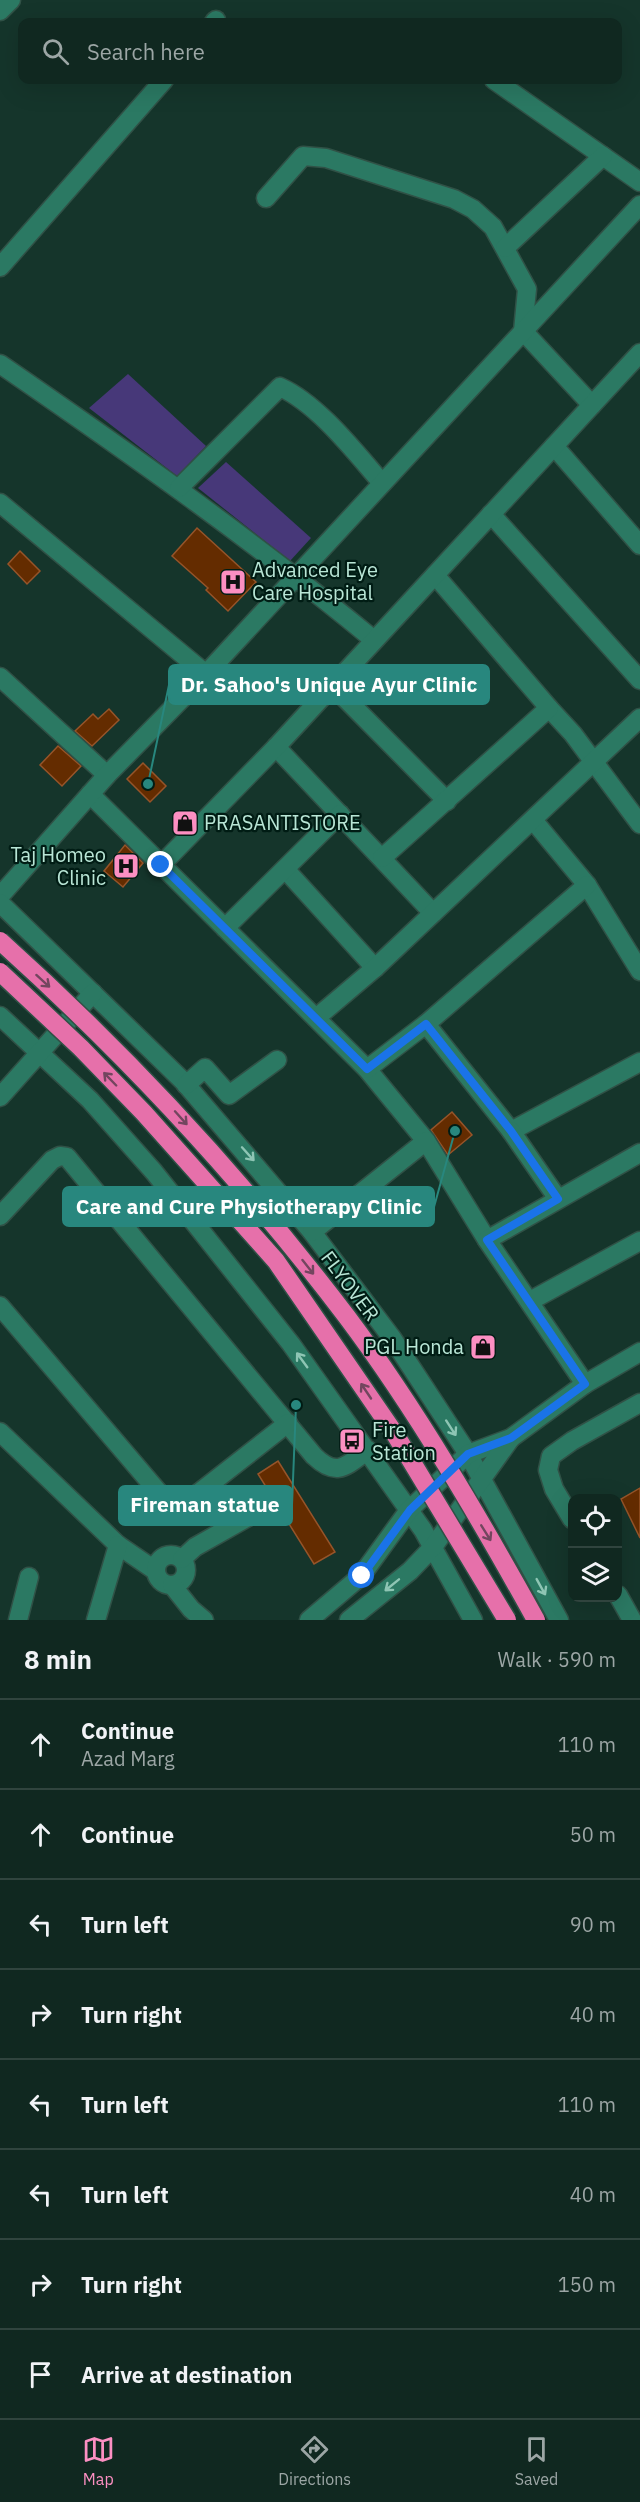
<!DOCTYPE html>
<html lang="en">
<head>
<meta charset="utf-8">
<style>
	:root { --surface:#102820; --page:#193029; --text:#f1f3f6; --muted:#9ca6a5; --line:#30443e; --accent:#fc8fc2 }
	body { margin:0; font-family:"IBM Plex Sans",sans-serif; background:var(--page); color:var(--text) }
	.controls { position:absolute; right:18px; bottom:18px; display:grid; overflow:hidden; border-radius:12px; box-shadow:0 6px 24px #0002 }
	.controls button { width:54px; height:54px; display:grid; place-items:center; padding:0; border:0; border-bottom:2px solid var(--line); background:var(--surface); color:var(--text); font:30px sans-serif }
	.stop { position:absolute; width:18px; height:18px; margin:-14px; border:4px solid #1a73e8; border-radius:50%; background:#fff }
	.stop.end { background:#1a73e8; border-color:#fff; box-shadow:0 2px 6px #0008 }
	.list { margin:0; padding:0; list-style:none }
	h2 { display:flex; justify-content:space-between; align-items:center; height:78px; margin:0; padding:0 24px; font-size:26px }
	h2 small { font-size:20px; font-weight:400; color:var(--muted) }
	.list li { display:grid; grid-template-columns:39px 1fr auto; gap:18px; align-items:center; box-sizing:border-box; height:90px; padding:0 24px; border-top:2px solid var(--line) }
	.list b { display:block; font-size:22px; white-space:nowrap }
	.list p { margin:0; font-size:20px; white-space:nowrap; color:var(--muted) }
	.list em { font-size:20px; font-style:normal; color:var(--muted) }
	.icon { flex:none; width:33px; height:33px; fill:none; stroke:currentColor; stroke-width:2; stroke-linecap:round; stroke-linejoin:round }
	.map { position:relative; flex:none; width:640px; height:1620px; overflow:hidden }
	.search { position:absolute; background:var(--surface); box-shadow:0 6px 24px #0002; left:18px; right:18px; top:18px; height:66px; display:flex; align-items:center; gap:15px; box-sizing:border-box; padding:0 21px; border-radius:12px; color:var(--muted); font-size:22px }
	.sheet { height:798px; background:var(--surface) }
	nav { display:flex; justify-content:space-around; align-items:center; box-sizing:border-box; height:84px; border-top:2px solid var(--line); background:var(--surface); font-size:16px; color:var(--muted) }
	nav a { display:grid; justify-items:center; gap:3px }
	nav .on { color:var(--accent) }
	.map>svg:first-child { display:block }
	.green { fill:#473879 }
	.building { fill:#642c00; stroke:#965429; stroke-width:1.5 }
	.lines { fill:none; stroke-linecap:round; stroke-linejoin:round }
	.minor-casing { stroke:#305146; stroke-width:21 }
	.minor { stroke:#2b7963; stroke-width:18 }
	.highway-bridge-casing { stroke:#305146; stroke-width:21; stroke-linecap:butt }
	.highway-bridge { stroke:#e670aa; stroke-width:18 }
	.oneway { stroke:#73465f }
	.oneway2 { stroke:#8ec5b4 }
	.route { stroke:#1a73e8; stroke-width:8 }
	.labels { text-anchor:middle; stroke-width:4.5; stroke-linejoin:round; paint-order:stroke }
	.poi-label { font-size:20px; fill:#b9e6d6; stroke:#001c14; text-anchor:start }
	.street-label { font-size:20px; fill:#b9e6d6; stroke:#001c14 }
	.leader { fill:none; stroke:#28877e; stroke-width:2 }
	.callout-dot { fill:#28877e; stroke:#001c14; stroke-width:2 }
	.callout { fill:#28877e; stroke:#28877e; stroke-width:2 }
	.callout-label { font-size:21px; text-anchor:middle; font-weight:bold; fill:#fff }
</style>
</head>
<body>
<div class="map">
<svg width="640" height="1620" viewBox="0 0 640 1620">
	<rect width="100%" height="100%" fill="#15352b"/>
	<!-- green -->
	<g class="green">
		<path d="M 128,374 L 206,446 L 177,476 L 89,408 Z"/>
		<path d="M 226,462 L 311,538 L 290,561 L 198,488 Z"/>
	</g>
	<!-- building -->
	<g class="building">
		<path d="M 197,528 L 256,582 L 228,611 L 206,590 L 208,588 L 172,556 Z"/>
		<path d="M 20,551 L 40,571 L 27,584 L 8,564 Z"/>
		<path d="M 109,709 L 119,720 L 92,746 L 75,731 L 93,714 L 98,719 Z"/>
		<path d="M 58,746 L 81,766 L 62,786 L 40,765 Z"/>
		<path d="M 143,763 L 166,786 L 150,802 L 127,779 Z"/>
		<path d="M 125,845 L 143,863 L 123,887 L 104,871 Z"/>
		<path d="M 452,1112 L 472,1135 L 448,1155 L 431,1130 Z"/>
		<path d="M 278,1461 L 335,1552 L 314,1564 L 258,1474 Z"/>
		<path d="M 640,1488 L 640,1538 L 621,1499 Z"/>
	</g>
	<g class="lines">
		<defs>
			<g id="minor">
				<path d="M 0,11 L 11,0"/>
				<path d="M 214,22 L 216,20"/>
				<path d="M 494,80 L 640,182"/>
				<path d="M 266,198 L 303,156 L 326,158 L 454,199 L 473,209 L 493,227 L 527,289 L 523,331 L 592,405"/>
				<path d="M 505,248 L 603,156"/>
				<path d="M 0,267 L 164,80"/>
				<path d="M 0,364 C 128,452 254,541 374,640"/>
				<path d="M 554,446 L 640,545"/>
				<path d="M 179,488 L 280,387 C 318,404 355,452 382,483"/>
				<path d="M 0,503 L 206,674"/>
				<path d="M 491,514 L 640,680"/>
				<path d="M 0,677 L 107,775"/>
				<path d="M 332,685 L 447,801"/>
				<path d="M 549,708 L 573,734 L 640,824"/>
				<path d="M 276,747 L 433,913"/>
				<path d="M 90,794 L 367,1069 L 426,1141 L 487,1240 L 585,1384"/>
				<path d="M 533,820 L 587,885 L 640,971"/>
				<path d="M 382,858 L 549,708 L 435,575"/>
				<path d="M 161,865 L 276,747 L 640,353"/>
				<path d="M 285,869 L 375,968"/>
				<path d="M 0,896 L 107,775 L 206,674 L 640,205"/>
				<path d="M 0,903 L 183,1081 L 312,1232 L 392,1338 L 468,1454 L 559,1620"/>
				<path d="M 225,928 L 340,814"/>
				<path d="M 0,1016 L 90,1100 L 154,1172 L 291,1344 L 423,1530 L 473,1620"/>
				<path d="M 316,1018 L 375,968 L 640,718"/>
				<path d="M 426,1024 L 511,1131 L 640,1062"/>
				<path d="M 367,1069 L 426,1024 L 587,885"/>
				<path d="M 186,1085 L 205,1068 L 229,1095 L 277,1060"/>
				<path d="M 0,1097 L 93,993"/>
				<path d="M 511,1131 L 558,1199"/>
				<path d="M 0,1216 L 52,1160 L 60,1156 L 67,1157 L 314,1456 C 337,1478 346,1466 368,1450"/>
				<path d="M 312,1232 L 426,1141"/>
				<path d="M 487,1240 L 640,1153"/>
				<path d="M 530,1301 L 640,1241"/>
				<path d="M 0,1306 L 172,1508 L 182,1506 L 288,1423"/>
				<path d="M 0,1432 L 118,1545 L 156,1571"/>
				<path d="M 572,1519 L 554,1489 L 548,1470 L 551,1456 L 572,1441 L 640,1403"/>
				<circle cx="171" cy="1570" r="15"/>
				<path d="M 182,1559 L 195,1547 L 257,1512"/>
				<path d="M 172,1585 L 191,1609 L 204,1620"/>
				<path d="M 618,1595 L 632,1620"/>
				<path d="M 18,1620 L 29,1577"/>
				<path d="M 96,1620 L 118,1545"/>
				<path d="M 309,1620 L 361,1576 L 409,1510 L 468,1454 L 511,1438 L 585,1384 L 640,1352"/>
				<path d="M 349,1620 L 410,1571 L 433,1547 L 511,1438"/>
			</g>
		</defs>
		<!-- minor casing -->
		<use href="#minor" class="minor-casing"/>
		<!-- minor -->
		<use href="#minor" class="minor"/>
		<defs>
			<g id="highway-bridge">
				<path d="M 0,941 C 128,1056 243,1180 347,1317 C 416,1409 480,1519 536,1620"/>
				<path d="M 0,972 L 81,1048 L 144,1113 L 276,1261 L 395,1434 L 507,1620"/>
			</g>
		</defs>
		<!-- highway-bridge casing -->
		<use href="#highway-bridge" class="highway-bridge-casing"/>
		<!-- highway-bridge -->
		<use href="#highway-bridge" class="highway-bridge"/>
	</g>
	<!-- one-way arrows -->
	<defs><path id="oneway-shaft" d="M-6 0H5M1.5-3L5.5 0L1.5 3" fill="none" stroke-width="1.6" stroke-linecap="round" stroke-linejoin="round" transform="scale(1.5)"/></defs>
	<g class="oneway">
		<use href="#oneway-shaft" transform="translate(43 981) rotate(42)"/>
		<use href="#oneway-shaft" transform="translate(110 1079) rotate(-134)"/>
		<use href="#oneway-shaft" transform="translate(181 1118) rotate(48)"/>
		<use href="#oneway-shaft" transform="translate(308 1267) rotate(52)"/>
		<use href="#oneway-shaft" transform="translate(366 1391) rotate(-124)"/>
		<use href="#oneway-shaft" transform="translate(486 1533) rotate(58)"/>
	</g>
	<g class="oneway2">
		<use href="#oneway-shaft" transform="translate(248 1154) rotate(48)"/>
		<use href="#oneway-shaft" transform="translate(302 1360) rotate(-126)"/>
		<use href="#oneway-shaft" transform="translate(451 1428) rotate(57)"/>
		<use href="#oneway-shaft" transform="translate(392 1585) rotate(141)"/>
		<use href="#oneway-shaft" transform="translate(541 1587) rotate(61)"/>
	</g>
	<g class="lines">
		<!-- route -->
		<path class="route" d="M 161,865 L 367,1069 L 426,1024 L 511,1131 L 558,1199 L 487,1240 L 585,1384 L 511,1438 L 468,1454 L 410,1510 L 362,1576"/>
	</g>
	<!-- icons -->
	<defs>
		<symbol id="hospital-square" viewBox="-11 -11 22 22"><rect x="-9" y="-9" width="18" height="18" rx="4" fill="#fc8fc2" stroke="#001c14"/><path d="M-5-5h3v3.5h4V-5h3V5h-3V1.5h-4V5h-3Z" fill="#111"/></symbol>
		<symbol id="shop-square" viewBox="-11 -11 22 22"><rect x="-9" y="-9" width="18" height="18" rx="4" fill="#fc8fc2" stroke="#001c14"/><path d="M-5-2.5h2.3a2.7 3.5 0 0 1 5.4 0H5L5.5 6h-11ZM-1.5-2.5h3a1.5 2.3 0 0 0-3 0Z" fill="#111"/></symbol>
		<symbol id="bus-square" viewBox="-11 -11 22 22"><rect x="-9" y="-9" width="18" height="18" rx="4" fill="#fc8fc2" stroke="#001c14"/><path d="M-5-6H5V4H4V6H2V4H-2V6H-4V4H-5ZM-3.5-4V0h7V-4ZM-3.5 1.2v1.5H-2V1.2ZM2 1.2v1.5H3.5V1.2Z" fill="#111"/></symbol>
	</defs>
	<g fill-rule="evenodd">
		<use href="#hospital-square" x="218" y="567" width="30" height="30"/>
		<use href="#shop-square" x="170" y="808" width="30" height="30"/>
		<use href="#hospital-square" x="111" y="851" width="30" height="30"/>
		<use href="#shop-square" x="468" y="1332" width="30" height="30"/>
		<use href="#bus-square" x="337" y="1426" width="30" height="30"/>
	</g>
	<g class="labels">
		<!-- poi labels -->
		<g class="poi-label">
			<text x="252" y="577">Advanced Eye<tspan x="252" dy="23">Care Hospital</tspan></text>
			<text x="204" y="830">PRASANTISTORE</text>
			<text x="106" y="862" text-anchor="end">Taj Homeo<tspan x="106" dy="23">Clinic</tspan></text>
			<text x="464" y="1354" text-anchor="end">PGL Honda</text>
			<text x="372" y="1437">Fire<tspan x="372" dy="23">Station</tspan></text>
		</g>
		<!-- street labels -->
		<g class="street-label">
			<text transform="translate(350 1286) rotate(53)" y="7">FLYOVER</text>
		</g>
	</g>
	<!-- callouts -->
	<path class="leader" d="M148 784L169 685M455 1131L434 1207M296 1405L292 1505"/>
	<g class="callout-dot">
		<circle cx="148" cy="784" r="6"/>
		<circle cx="455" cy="1131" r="6"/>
		<circle cx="296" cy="1405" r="6"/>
	</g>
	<g class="callout">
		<rect x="169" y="665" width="320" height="39" rx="6"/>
		<rect x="63" y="1187" width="371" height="39" rx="6"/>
		<rect x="119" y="1486" width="173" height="39" rx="6"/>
	</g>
	<g class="callout-label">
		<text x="329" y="692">Dr. Sahoo's Unique Ayur Clinic</text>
		<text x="249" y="1214">Care and Cure Physiotherapy Clinic</text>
		<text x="205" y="1512">Fireman statue</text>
	</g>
</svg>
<div class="controls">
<button><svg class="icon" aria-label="locate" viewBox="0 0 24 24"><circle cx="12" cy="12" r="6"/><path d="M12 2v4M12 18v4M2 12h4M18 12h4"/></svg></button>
<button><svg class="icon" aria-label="layers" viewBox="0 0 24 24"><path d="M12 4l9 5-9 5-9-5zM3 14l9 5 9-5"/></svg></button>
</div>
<div class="stop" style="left:362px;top:1576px"></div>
<div class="stop end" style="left:161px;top:865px"></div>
<div class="search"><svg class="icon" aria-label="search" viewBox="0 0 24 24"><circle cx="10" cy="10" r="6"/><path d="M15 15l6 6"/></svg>Search here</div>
</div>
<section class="sheet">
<h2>8 min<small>Walk · 590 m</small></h2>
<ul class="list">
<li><svg class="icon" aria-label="ahead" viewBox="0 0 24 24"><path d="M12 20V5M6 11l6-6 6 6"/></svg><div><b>Continue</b><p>Azad Marg</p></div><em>110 m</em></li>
<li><svg class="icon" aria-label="ahead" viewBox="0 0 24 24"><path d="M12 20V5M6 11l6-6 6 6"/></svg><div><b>Continue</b></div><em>50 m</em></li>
<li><svg class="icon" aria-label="left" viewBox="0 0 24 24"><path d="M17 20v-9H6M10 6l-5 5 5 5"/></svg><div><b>Turn left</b></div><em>90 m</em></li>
<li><svg class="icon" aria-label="right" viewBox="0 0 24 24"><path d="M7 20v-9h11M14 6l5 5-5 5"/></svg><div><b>Turn right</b></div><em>40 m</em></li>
<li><svg class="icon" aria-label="left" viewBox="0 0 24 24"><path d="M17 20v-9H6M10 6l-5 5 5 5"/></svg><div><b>Turn left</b></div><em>110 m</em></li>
<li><svg class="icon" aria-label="left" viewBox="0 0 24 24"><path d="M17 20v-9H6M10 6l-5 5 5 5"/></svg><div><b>Turn left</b></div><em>40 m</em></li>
<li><svg class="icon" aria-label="right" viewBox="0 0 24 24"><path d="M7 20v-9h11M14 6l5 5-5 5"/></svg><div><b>Turn right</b></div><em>150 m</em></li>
<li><svg class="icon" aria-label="arrive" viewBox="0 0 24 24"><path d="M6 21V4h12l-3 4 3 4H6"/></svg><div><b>Arrive at destination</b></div></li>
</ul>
</section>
<nav>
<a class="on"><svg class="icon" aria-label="map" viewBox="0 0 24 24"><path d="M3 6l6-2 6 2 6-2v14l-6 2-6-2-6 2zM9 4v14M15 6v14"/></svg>Map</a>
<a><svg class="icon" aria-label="directions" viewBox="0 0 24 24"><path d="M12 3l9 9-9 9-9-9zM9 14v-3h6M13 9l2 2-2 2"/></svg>Directions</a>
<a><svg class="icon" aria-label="saved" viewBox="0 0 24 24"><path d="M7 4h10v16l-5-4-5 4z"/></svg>Saved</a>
</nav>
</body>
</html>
